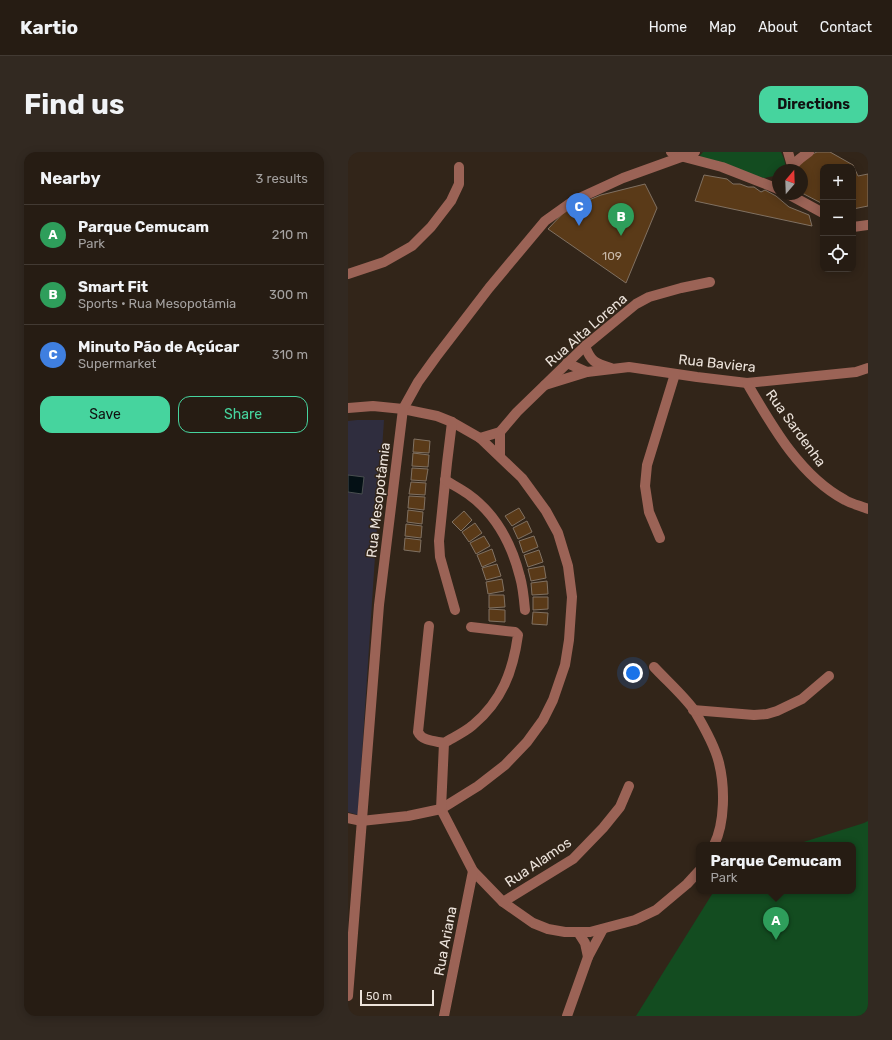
<!DOCTYPE html>
<html lang="en">
<head>
<meta charset="utf-8">
<style>
	:root { --surface:#261c13; --page:#322921; --text:#f1f3f6; --muted:#a4a1a0; --line:#423a33; --accent:#46d49e }
	body { margin:0; font-family:Rubik,sans-serif; background:var(--page); color:var(--text) }
	.controls { position:absolute; right:12px; top:12px; display:grid; overflow:hidden; border-radius:8px; box-shadow:0 2px 10px #0003 }
	.controls button { width:36px; height:36px; display:grid; place-items:center; padding:0; border:0; border-bottom:1px solid var(--line); background:var(--surface); color:var(--text); font:20px sans-serif }
	.compass { position:absolute; left:424px; top:12px; width:36px; height:36px; border-radius:50%; background:var(--surface); box-shadow:0 2px 10px #0003; rotate:19deg }
	.scale { position:absolute; left:12px; bottom:10px; width:74px; box-sizing:border-box; padding-left:4px; border:2px solid #ece3db; border-top:0; font-size:11px; line-height:14px; white-space:nowrap; color:#ece3db; -webkit-text-stroke:3px #322519; paint-order:stroke }
	.you { position:absolute; left:285px; top:521px; width:14px; height:14px; margin:-10px; border:3px solid #fff; border-radius:50%; background:#1a73e8; box-shadow:0 0 0 6px #1a73e833 }
	.badge { display:grid; place-items:center; width:26px; height:26px; border-radius:50%; background:var(--accent); color:#fff; font-size:13px; font-weight:700 }
	.pin { position:absolute; translate:-50% -33px; filter:drop-shadow(0 1px 2px #0008) }
	.pin::after { content:''; position:absolute; top:21px; width:14px; height:12px; background:inherit; clip-path:polygon(0 0,100% 0,50% 100%) }
	.popup { position:absolute; left:348px; top:690px; width:160px; height:52px; box-sizing:border-box; display:grid; place-content:center; border-radius:8px; background:var(--surface); filter:drop-shadow(0 1px 3px #0005); font-size:13px; white-space:nowrap; color:var(--muted) }
	.popup b { font-size:15px; color:var(--text) }
	.popup::after { content:''; position:absolute; left:50%; top:100%; margin-left:-8px; border:8px solid transparent; border-top-color:var(--surface) }
	.list { margin:0; padding:0; list-style:none }
	h2 { display:flex; justify-content:space-between; align-items:center; height:52px; margin:0; padding:0 16px; font-size:17px }
	h2 small { font-size:13px; font-weight:400; color:var(--muted) }
	.list li { display:grid; grid-template-columns:26px 1fr auto; gap:12px; align-items:center; box-sizing:border-box; height:60px; padding:0 16px; border-top:1px solid var(--line) }
	.list b { display:block; font-size:15px; white-space:nowrap }
	.list p { margin:0; font-size:13px; white-space:nowrap; color:var(--muted) }
	.list em { font-size:13px; font-style:normal; color:var(--muted) }
	.actions { display:flex; gap:8px; padding:12px 16px }
	.actions a { flex:1; padding:9px 0; border:1px solid var(--accent); border-radius:12px; text-align:center; font-size:14px; color:var(--accent) }
	.actions .main { background:var(--accent); color:#111 }
	.icon { flex:none; width:22px; height:22px; fill:none; stroke:currentColor; stroke-width:2; stroke-linecap:round; stroke-linejoin:round }
	.map { position:relative; flex:none; width:520px; height:864px; overflow:hidden; border-radius:12px }
	header { display:flex; align-items:center; gap:24px; box-sizing:border-box; height:56px; padding:0 20px; background:var(--surface); border-bottom:1px solid var(--line) }
	header strong { font-size:19px }
	nav { display:flex; gap:22px; margin-inline-start:auto; font-size:14px }
	.intro { display:flex; align-items:center; justify-content:space-between; box-sizing:border-box; height:96px; padding:0 24px }
	h1 { margin:0; font-size:28px }
	.button { padding:10px 18px; border-radius:12px; background:var(--accent); color:#111; font-size:14px; font-weight:700 }
	main { display:flex; gap:24px; padding:0 24px }
	aside { flex:1; background:var(--surface); border-radius:12px; box-shadow:0 2px 10px #0003 }
	.map>svg:first-child { display:block }
	.education { fill:#2f2d3e }
	.green { fill:#134c20 }
	.water { fill:#041015; stroke:#4a4f50 }
	.building { fill:#5a3a18; stroke:#807162 }
	.lines { fill:none; stroke-linecap:round; stroke-linejoin:round }
	.minor { stroke:#9b6356; stroke-width:10 }
	.labels { text-anchor:middle; stroke-width:3; stroke-linejoin:round; paint-order:stroke }
	.number-label { font-size:12px; fill:#c8b9aa }
	.street-label { font-size:14px; fill:#ece3db; stroke:#322519 }
</style>
</head>
<body>
<header>
<strong>Kartio</strong>
<nav><a>Home</a><a>Map</a><a>About</a><a>Contact</a></nav>
</header>
<div class="intro"><h1>Find us</h1><a class="button">Directions</a></div>
<main>
<aside>
<h2>Nearby<small>3 results</small></h2>
<ul class="list">
<li><span class="badge" style="background:#2e9e5b">A</span><div><b>Parque Cemucam</b><p>Park</p></div><em>210 m</em></li>
<li><span class="badge" style="background:#2e9e5b">B</span><div><b>Smart Fit</b><p>Sports · Rua Mesopotâmia</p></div><em>300 m</em></li>
<li><span class="badge" style="background:#3f7fe0">C</span><div><b>Minuto Pão de Açúcar</b><p>Supermarket</p></div><em>310 m</em></li>
</ul>
<div class="actions"><a class="main">Save</a><a>Share</a></div>
</aside>
<div class="map">
<svg width="520" height="864" viewBox="0 0 520 864">
	<rect width="100%" height="100%" fill="#322519"/>
	<!-- education -->
	<path class="education" d="M 9,268 L 36,268 L 10,663 L 0,660 L 0,269 Z"/>
	<!-- green -->
	<g class="green">
		<path d="M 355,0 L 433,0 L 436,7 L 438,15 L 434,18 L 430,18 L 430,21 L 426,24 L 416,26 L 349,7 Z"/>
		<path d="M 520,669 L 520,864 L 288,864 L 366,739 L 505,739 L 505,693 L 446,693 L 516,671 Z"/>
	</g>
	<!-- water -->
	<path class="water" d="M 0,323 L 16,325 L 14,342 L 0,340 Z"/>
	<!-- building -->
	<g class="building">
		<path d="M 469,0 L 482,0 L 505,13 L 510,24 L 520,22 L 520,54 L 505,57 L 505,15 L 475,15 L 475,52 L 454,41 L 454,18 L 445,18 L 457,5 Z"/>
		<path d="M 356,23 L 379,27 L 385,32 L 392,32 L 400,35 L 406,35 L 413,40 L 417,38 L 428,44 L 441,55 L 461,63 L 464,74 L 347,49 Z"/>
		<path d="M 297,32 L 309,56 L 278,131 L 200,77 L 219,57 L 253,43 Z"/>
		<path d="M 66,287 L 82,289 L 81,301 L 65,300 Z"/>
		<path d="M 65,301 L 81,303 L 80,315 L 64,314 Z"/>
		<path d="M 64,316 L 80,317 L 78,329 L 63,328 Z"/>
		<path d="M 63,330 L 78,331 L 77,343 L 61,342 Z"/>
		<path d="M 61,344 L 77,345 L 76,358 L 60,356 Z"/>
		<path d="M 171,356 L 177,366 L 164,374 L 157,364 Z"/>
		<path d="M 60,358 L 75,360 L 74,372 L 59,370 Z"/>
		<path d="M 116,359 L 124,368 L 113,379 L 104,370 Z"/>
		<path d="M 179,369 L 184,380 L 170,387 L 165,376 Z"/>
		<path d="M 127,371 L 134,381 L 121,390 L 114,380 Z"/>
		<path d="M 58,372 L 74,374 L 73,386 L 57,384 Z"/>
		<path d="M 136,384 L 142,394 L 128,402 L 122,391 Z"/>
		<path d="M 186,384 L 190,395 L 175,401 L 171,389 Z"/>
		<path d="M 57,386 L 73,388 L 72,400 L 56,398 Z"/>
		<path d="M 144,397 L 148,409 L 134,415 L 129,403 Z"/>
		<path d="M 191,398 L 195,410 L 180,415 L 176,403 Z"/>
		<path d="M 149,412 L 153,424 L 138,428 L 134,416 Z"/>
		<path d="M 196,414 L 198,426 L 183,429 L 180,417 Z"/>
		<path d="M 154,427 L 156,439 L 140,442 L 138,430 Z"/>
		<path d="M 199,429 L 200,442 L 184,443 L 183,431 Z"/>
		<path d="M 141,443 L 156,443 L 157,455 L 141,456 Z"/>
		<path d="M 185,445 L 200,445 L 200,457 L 185,458 Z"/>
		<path d="M 141,457 L 157,458 L 157,470 L 141,469 Z"/>
		<path d="M 185,460 L 200,461 L 199,473 L 184,472 Z"/>
	</g>
	<g class="lines">
		<!-- minor -->
		<g class="minor">
			<path d="M 323,0 L 336,5 L 374,15 L 430,37"/>
			<path d="M 440,0 L 444,14"/>
			<path d="M 443,18 C 446,10 454,5 461,0"/>
			<path d="M 440,42 L 475,61"/>
			<path d="M 505,75 L 520,73"/>
			<path d="M 0,122 L 36,110 L 64,94 L 83,75 L 103,49 L 111,32 L 111,15"/>
			<path d="M 237,194 C 243,210 247,211 263,216"/>
			<path d="M 219,211 L 239,220 L 281,215 L 349,225 L 399,231 L 508,220 L 520,216"/>
			<path d="M 399,231 C 424,274 452,324 497,348 C 504,352 513,354 520,357"/>
			<path d="M 197,233 L 239,220"/>
			<path d="M 0,256 L 25,254 L 55,257 L 89,264 L 104,270 L 132,286 L 174,326 L 198,359 L 210,381 L 220,414 L 224,445 L 221,488 L 217,513 L 205,548 L 195,568 L 179,590 L 157,613 L 130,634 L 93,657 L 60,664 L 13,669 L 0,666"/>
			<path d="M 104,270 L 99,311 L 91,389 L 92,405 L 107,458"/>
			<path d="M 132,286 L 152,280 L 169,260 L 237,194 L 288,152 L 301,145 L 333,136 L 362,130"/>
			<path d="M 152,304 L 152,280"/>
			<path d="M 97,328 C 105,333 113,337 120,342 C 148,362 164,393 172,425 C 175,435 176,447 177,458"/>
			<path d="M 312,386 L 301,360 L 297,334 L 299,313 L 327,222"/>
			<path d="M 81,474 L 70,580 C 74,589 87,589 96,591 C 106,585 117,580 125,573 C 154,549 165,519 170,483 L 167,480 L 123,475"/>
			<path d="M 306,515 C 319,529 335,543 346,558 C 355,573 367,594 371,611 C 377,635 377,671 366,693"/>
			<path d="M 345,558 L 406,563 L 419,562 L 429,559 L 454,547 L 481,524"/>
			<path d="M 93,657 L 125,719 L 155,750 L 185,771 L 200,777 L 217,780 L 242,780 L 287,768 L 308,758 L 339,732 L 351,719"/>
			<path d="M 93,657 L 96,591"/>
			<path d="M 155,750 L 225,707 L 255,676 L 272,655 L 281,634"/>
			<path d="M 230,780 L 237,791 L 240,805"/>
			<path d="M 0,844 L 31,453 L 55,257 L 70,230 L 88,205 L 141,136 L 197,69 L 225,49 L 275,26 L 347,0"/>
			<path d="M 96,864 L 125,719"/>
			<path d="M 219,864 L 240,805 L 255,777"/>
		</g>
	</g>
	<g class="labels">
		<!-- number labels -->
		<g class="number-label">
			<text x="264" y="108">109</text>
		</g>
		<!-- street labels -->
		<g class="street-label">
			<text transform="translate(238 178) rotate(-41)" y="5">Rua Alta Lorena</text>
			<text transform="translate(369 211) rotate(6)" y="5">Rua Baviera</text>
			<text transform="translate(448 276) rotate(54)" y="5">Rua Sardenha</text>
			<text transform="translate(30 348) rotate(-83)" y="5">Rua Mesopotâmia</text>
			<text transform="translate(190 710) rotate(-34)" y="5">Rua Alamos</text>
			<text transform="translate(97 789) rotate(-79)" y="5">Rua Ariana</text>
		</g>
	</g>
</svg>
<div class="controls">
<button>+</button>
<button>−</button>
<button><svg class="icon" aria-label="locate" viewBox="0 0 24 24"><circle cx="12" cy="12" r="6"/><path d="M12 2v4M12 18v4M2 12h4M18 12h4"/></svg></button>
</div>
<svg class="compass" viewBox="-18 -18 36 36"><path d="M0-13l5 13h-10z" fill="#e53935"/><path d="M0 13l5-13h-10z" fill="#a4a1a0"/></svg>
<div class="scale">50 m</div>
<div class="you"></div>
<div class="pin badge" style="left:428px;top:788px;background:#2e9e5b">A</div>
<div class="popup"><b>Parque Cemucam</b>Park</div>
<div class="pin badge" style="left:273px;top:84px;background:#2e9e5b">B</div>
<div class="pin badge" style="left:231px;top:74px;background:#3f7fe0">C</div>
</div>
</main>
</body>
</html>
